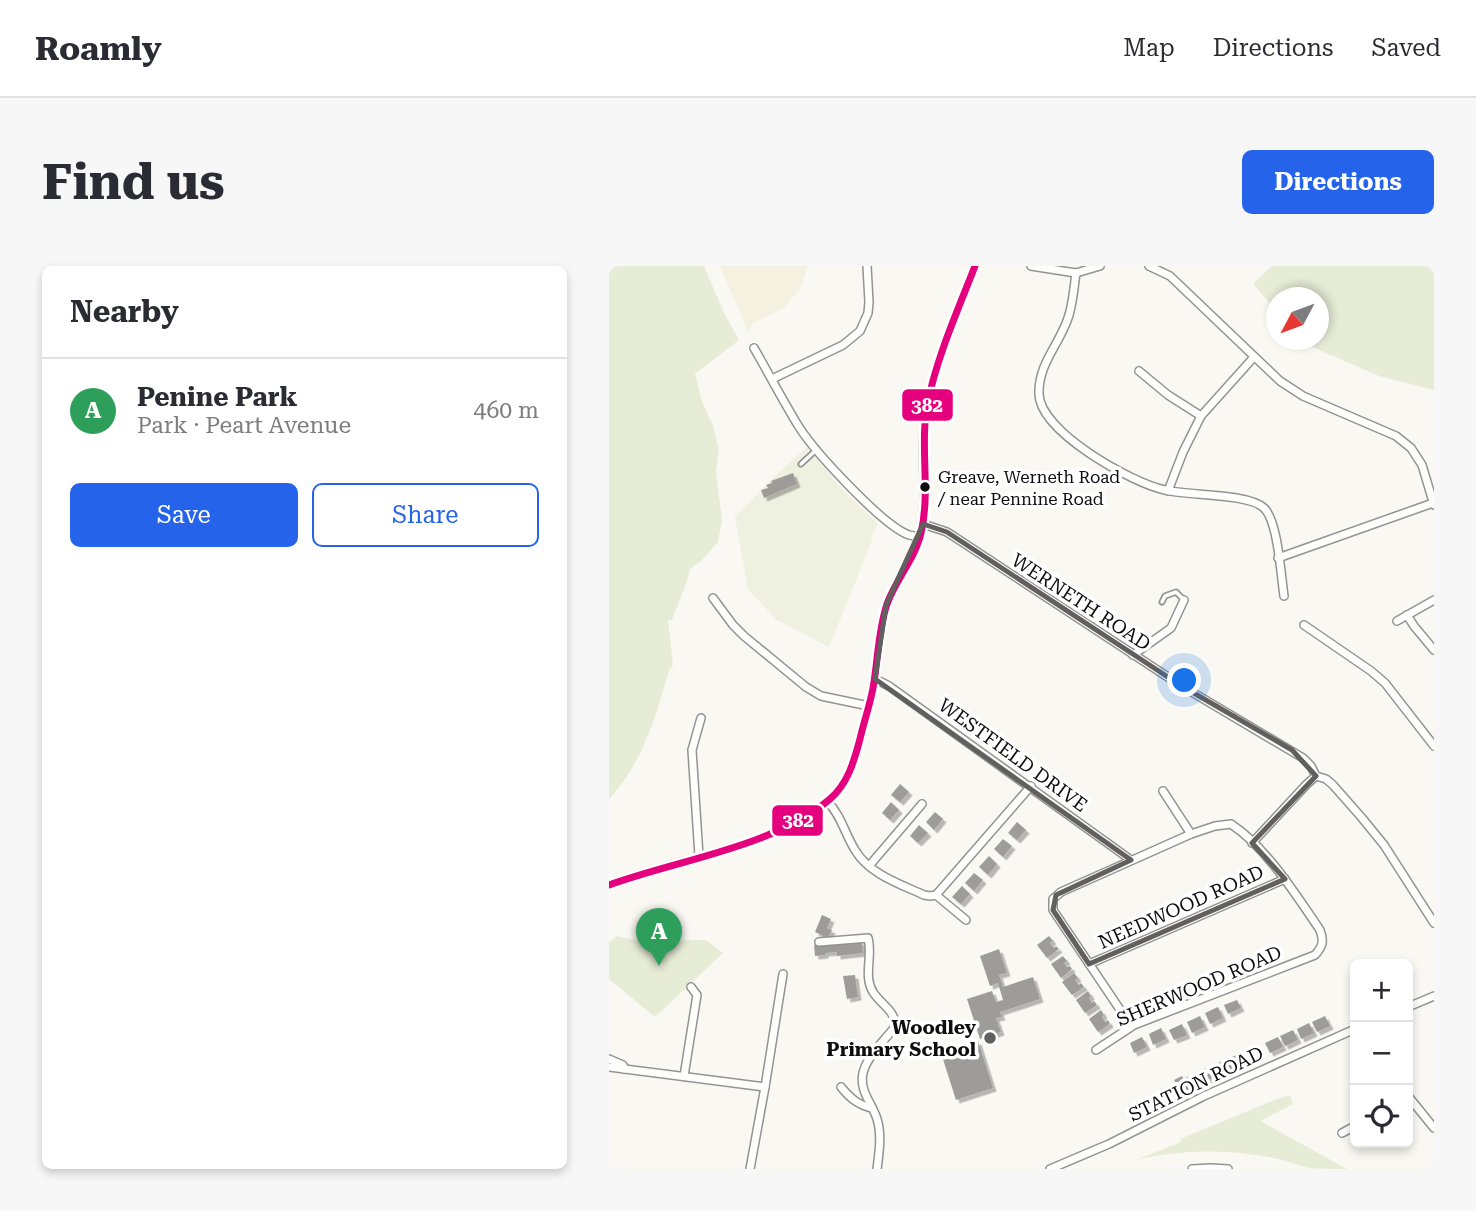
<!DOCTYPE html>
<html lang="en">
<head>
<meta charset="utf-8">
<style>
  :root { --surface:#fff; --page:#f7f7f7; --text:#2b2b33; --muted:#7c7c81; --line:#e1e1e2; --accent:#2563eb }
  body { margin:0; font-family:"Roboto Serif",serif; background:var(--page); color:var(--text) }
  .controls { position:absolute; right:21px; bottom:21px; display:grid; overflow:hidden; border-radius:10px; box-shadow:0 4px 10px #0003 }
  .controls button { width:63px; height:63px; display:grid; place-items:center; padding:0; border:0; border-bottom:2px solid var(--line); background:var(--surface); color:var(--text); font:35px sans-serif }
  .compass { position:absolute; left:657px; top:21px; width:63px; height:63px; border-radius:50%; background:var(--surface); box-shadow:0 4px 10px #0003; rotate:229deg }
  .you { position:absolute; left:576px; top:415px; width:24px; height:24px; margin:-18px; border:5px solid #fff; border-radius:50%; background:#1a73e8; box-shadow:0 0 0 10px #1a73e833 }
  .badge { display:grid; place-items:center; width:46px; height:46px; border-radius:50%; background:var(--accent); color:#fff; font-size:23px; font-weight:700 }
  .pin { position:absolute; translate:-50% -58px; filter:drop-shadow(0 2px 4px #0008) }
  .pin::after { content:''; position:absolute; top:37px; width:24px; height:21px; background:inherit; clip-path:polygon(0 0,100% 0,50% 100%) }
  .list { margin:0; padding:0; list-style:none }
  h2 { display:flex; justify-content:space-between; align-items:center; height:91px; margin:0; padding:0 28px; font-size:30px }
  h2 small { font-size:23px; font-weight:400; color:var(--muted) }
  .list li { display:grid; grid-template-columns:46px 1fr auto; gap:21px; align-items:center; box-sizing:border-box; height:105px; padding:0 28px; border-top:2px solid var(--line) }
  .list b { display:block; font-size:26px; white-space:nowrap }
  .list p { margin:0; font-size:23px; white-space:nowrap; color:var(--muted) }
  .list em { font-size:23px; font-style:normal; color:var(--muted) }
  .actions { display:flex; gap:14px; padding:21px 28px }
  .actions a { flex:1; padding:16px 0; border:2px solid var(--accent); border-radius:10px; text-align:center; font-size:24px; color:var(--accent) }
  .actions .main { background:var(--accent); color:#fff }
  .icon { flex:none; width:38px; height:38px; fill:none; stroke:currentColor; stroke-width:2; stroke-linecap:round; stroke-linejoin:round }
  .map { position:relative; flex:none; width:825px; height:903px; overflow:hidden; border-radius:10px }
  header { display:flex; align-items:center; gap:42px; box-sizing:border-box; height:98px; padding:0 35px; background:var(--surface); border-bottom:2px solid var(--line) }
  header strong { font-size:33px }
  nav { display:flex; gap:38px; margin-inline-start:auto; font-size:24px }
  .intro { display:flex; align-items:center; justify-content:space-between; box-sizing:border-box; height:168px; padding:0 42px }
  h1 { margin:0; font-size:49px }
  .button { padding:18px 32px; border-radius:10px; background:var(--accent); color:#fff; font-size:24px; font-weight:700 }
  main { display:flex; gap:42px; padding:0 42px }
  aside { flex:1; background:var(--surface); border-radius:10px; box-shadow:0 4px 10px #0003 }
  .map>svg:first-child { display:block }
  .farmland { fill:#f4f1e1 }
  .green { fill:#e6ecd6 }
  .pitch { fill:#eef1df }
  .building { fill:#9e9c99; filter:url(#shadow) }
  .lines { fill:none; stroke-linecap:round; stroke-linejoin:round }
  .lane-casing { stroke:#949391; stroke-width:7 }
  .street-casing { stroke:#949391; stroke-width:10 }
  .lane { stroke:#fefefd; stroke-width:3.5 }
  .street { stroke:#fefefd; stroke-width:7 }
  .bus-1-casing { stroke:#fff; stroke-width:12 }
  .bus-1 { stroke:#e5007d; stroke-width:7 }
  .marked { fill:none; stroke:#61605e; stroke-width:5; stroke-linejoin:round }
  .bus-dot { fill:#0e0e0e; stroke:#fff; stroke-width:2.5 }
  .poi-dot { fill:#61605e; stroke:#fff; stroke-width:2.5 }
  .labels { text-anchor:middle; dominant-baseline:central; stroke-width:7; stroke-linejoin:round; paint-order:stroke }
  .bus-label { font-size:17px; fill:#0e0e0e; stroke:#fff; text-anchor:start }
  .street-label { font-size:19px; fill:#0e0e0e; stroke:#fff }
  .poi-label { font-size:19px; font-weight:bold; fill:#0e0e0e; stroke:#fff; text-anchor:end }
  .line-badge { stroke:#fff; stroke-width:2.5 }
  .badge-label { font-size:19px; text-anchor:middle; font-weight:bold; fill:#fff }
</style>
</head>
<body>
<header>
<strong>Roamly</strong>
<nav><a>Map</a><a>Directions</a><a>Saved</a></nav>
</header>
<div class="intro"><h1>Find us</h1><a class="button">Directions</a></div>
<main>
<aside>
<h2>Nearby<small></small></h2>
<ul class="list">
<li><span class="badge" style="background:#2e9e5b">A</span><div><b>Penine Park</b><p>Park · Peart Avenue</p></div><em>460 m</em></li>
</ul>
<div class="actions"><a class="main">Save</a><a>Share</a></div>
</aside>
<div class="map">
<svg width="825" height="903" viewBox="0 0 825 903">
  <defs>
    <filter id="shadow"><feDropShadow dx="3.5" dy="3.5" stdDeviation="0" flood-color="#0004"/></filter>
  </defs>
  <rect width="100%" height="100%" fill="#faf8f3"/>
  <polygon class="farmland" points="111,0 199,0 191,23 175,42 145,57 139,66"/>
  <g class="green">
    <path d="M0,0H95L115,47L130,74L86,108L93,135L104,160L110,185L107,205L113,254L109,276L93,294L81,303L78,315L63,354H59L64,399L60,404C46,453 35,494 0,533Z"/>
    <polygon points="663,0 825,0 825,124 770,110 701,80 695,74 710,74 710,32 668,32 667,44 644,18"/>
    <polygon points="8,670 30,675 97,674 114,687 46,751 0,713 0,676"/>
    <path d="M681,829L684,838L651,855L738,903C726,903 711,903 700,902C682,897 665,891 647,889C608,883 565,885 527,894L572,876L571,873L668,833Z"/>
  </g>
  <polygon class="pitch" points="198,181 231,221 269,258 262,272 263,275 220,381 168,354 139,324 126,251 166,210"/>
  <g class="building">
    <polygon points="184,207 188,218 155,232 152,224 159,222 157,219 163,217 162,215"/>
    <polygon points="291,518 300,526 291,536 282,529"/>
    <polygon points="282,536 290,544 281,554 273,547"/>
    <polygon points="326,546 334,553 325,564 317,556"/>
    <polygon points="408,556 417,564 408,574 399,567"/>
    <polygon points="310,559 319,567 309,577 301,570"/>
    <polygon points="394,573 403,580 394,591 385,583"/>
    <polygon points="380,590 388,598 379,609 370,601"/>
    <polygon points="365,607 374,614 365,625 356,617"/>
    <polygon points="353,620 361,628 352,638 343,631"/>
    <polygon points="213,649 222,653 218,662 223,664 219,672 206,666"/>
    <polygon points="440,670 444,675 441,677 445,682 447,680 450,683 438,692 428,679"/>
    <polygon points="253,675 254,687 228,690 228,686 216,687 216,689 206,690 205,679"/>
    <polygon points="390,683 398,707 390,709 394,721 424,711 431,733 391,746 393,751 387,752 392,766 371,773 358,733 383,725 387,736 394,734 389,717 381,720 371,690"/>
    <polygon points="454,690 458,695 455,697 458,701 461,700 463,703 452,712 442,698"/>
    <polygon points="465,707 469,712 466,714 470,719 472,717 475,721 463,729 453,716"/>
    <polygon points="246,709 249,731 238,733 234,710"/>
    <polygon points="479,725 482,730 480,732 483,737 485,735 488,739 476,747 467,734"/>
    <polygon points="628,734 632,742 619,748 615,739"/>
    <polygon points="609,741 614,752 601,758 596,747"/>
    <polygon points="492,744 495,749 493,751 496,756 499,754 501,758 489,766 480,753"/>
    <polygon points="591,750 596,761 583,767 578,756"/>
    <polygon points="716,750 721,760 708,766 703,756"/>
    <polygon points="700,757 705,767 692,773 688,763"/>
    <polygon points="573,758 578,769 565,774 560,764"/>
    <polygon points="552,762 557,773 544,779 540,768"/>
    <polygon points="684,764 689,774 676,780 671,770"/>
    <polygon points="533,771 538,781 525,787 521,777"/>
    <polygon points="669,771 674,781 661,787 656,777"/>
    <polygon points="369,775 384,822 347,834 332,787"/>
    <polygon points="636,785 640,795 628,801 623,791"/>
    <polygon points="620,792 625,802 612,808 607,798"/>
    <polygon points="604,799 609,810 596,815 591,805"/>
    <polygon points="589,806 594,817 581,822 576,812"/>
    <polygon points="573,810 580,824 572,827 565,814"/>
  </g>
  <g class="lines">
    <g class="lane-casing">
      <g id="lane">
        <polyline points="192,198 206,185"/>
        <polyline points="553,336 556,330 567,326 575,334"/>
      </g>
    </g>
    <g class="street-casing">
      <g id="street">
        <polyline points="422,0 467,7 491,0"/>
        <polyline points="540,0 561,10 671,115 694,130 787,170 802,182 813,199 825,239"/>
        <path d="M467,7C465,21 464,36 460,49C452,77 429,97 430,128C431,166 523,217 556,224C580,230 639,227 655,242C669,255 672,310 675,330"/>
        <path d="M145,82C160,108 174,135 190,161C206,186 274,260 300,269C304,270 307,270 311,271"/>
        <polyline points="530,105 559,129 592,150"/>
        <polyline points="163,113 234,79 251,65 259,47 260,36 258,0"/>
        <polyline points="559,225 574,186 592,150 645,91"/>
        <polyline points="314,258 338,266 571,419 694,492 702,500 707,510 717,513 724,519 753,552 775,579 825,657"/>
        <polyline points="669,292 824,237"/>
        <polyline points="104,332 124,359 135,370 197,421 212,430 260,440"/>
        <polyline points="798,349 805,360 825,384"/>
        <polyline points="788,355 825,334"/>
        <polyline points="695,359 762,405 776,417 825,480"/>
        <polyline points="524,389 562,362 575,334"/>
        <polyline points="266,413 280,420 522,594"/>
        <polyline points="554,525 582,568"/>
        <path d="M218,535C232,549 236,568 246,584C260,608 291,618 315,629L321,630L327,629L357,654"/>
        <polyline points="643,577 698,518 707,510"/>
        <polyline points="90,590 83,484 92,452"/>
        <polyline points="260,600 313,538"/>
        <path d="M0,619C66,592 161,582 217,536C225,530 232,522 237,512C245,499 248,482 252,467C258,449 264,430 266,411C270,386 270,362 278,338C287,310 312,287 314,256C318,216 310,175 319,135C329,89 349,44 366,0"/>
        <polyline points="327,629 422,520"/>
        <path d="M210,676L259,672C264,690 254,710 264,726C271,738 290,747 285,762C275,775 258,790 254,807C250,825 263,837 268,853C273,869 270,887 268,903"/>
        <polyline points="480,698 676,613"/>
        <polyline points="799,741 825,730"/>
        <path d="M487,784L525,759L706,689C714,680 715,675 711,664C687,629 658,582 622,558L606,560L582,568L452,626L444,633V644L518,754L525,759"/>
        <polyline points="0,793 14,799 15,803"/>
        <polyline points="0,801 156,821"/>
        <polyline points="75,810 88,729 82,721"/>
        <path d="M232,821C241,832 249,839 263,842"/>
        <polyline points="799,830 825,862"/>
        <polyline points="733,867 746,860"/>
        <polyline points="141,903 156,821 174,708"/>
        <polyline points="441,903 500,878 595,830 746,763"/>
        <polyline points="583,903 602,902 619,903"/>
      </g>
    </g>
    <use href="#lane" class="lane"/>
    <use href="#street" class="street"/>
    <g class="bus-1-casing">
      <path id="bus-1" d="M0,619C68,594 165,581 221,533C239,518 245,495 251,473C255,455 261,439 264,422C269,394 269,365 278,338C287,313 306,293 312,267C322,225 310,178 319,135C329,88 349,44 366,0"/>
    </g>
    <use href="#bus-1" class="bus-1"/>
  </g>
  <path class="marked" d="M314,258L338,266L571,419L683,484L707,510L643,577L676,613L480,698L444,644L447,629L522,594L266,413L277,339Z"/>
  <circle class="bus-dot" cx="316" cy="221" r="6"/>
  <circle class="poi-dot" cx="381" cy="772" r="7"/>
  <g class="labels">
    <g class="bus-label">
      <text x="329" y="211">Greave, Werneth Road<tspan x="329" dy="22">/ near Pennine Road</tspan></text>
    </g>
    <g class="street-label">
      <text transform="translate(472 336) rotate(33)">WERNETH ROAD</text>
      <text transform="translate(404 489) rotate(36)">WESTFIELD DRIVE</text>
      <text transform="translate(572 641) rotate(-24)">NEEDWOOD ROAD</text>
      <text transform="translate(590 720) rotate(-23)">SHERWOOD ROAD</text>
      <text transform="translate(587 818) rotate(-26)">STATION ROAD</text>
    </g>
    <g class="poi-label">
      <text x="367" y="761">Woodley<tspan x="367" dy="22">Primary School</tspan></text>
    </g>
  </g>
  <g class="line-badge">
    <rect x="292" y="122" width="53" height="34" rx="7" fill="#e5007d"/>
    <rect x="162" y="538" width="53" height="33" rx="7" fill="#e5007d"/>
  </g>
  <g class="badge-label">
    <text x="318" y="146">382</text>
    <text x="189" y="561">382</text>
  </g>
</svg>
<div class="controls">
<button>+</button>
<button>−</button>
<button><svg class="icon" aria-label="locate" viewBox="0 0 24 24"><circle cx="12" cy="12" r="6"/><path d="M12 2v4M12 18v4M2 12h4M18 12h4"/></svg></button>
</div>
<svg class="compass" viewBox="-18 -18 36 36"><path d="M0-13l5 13h-10z" fill="#e53935"/><path d="M0 13l5-13h-10z" fill="#7c7c81"/></svg>
<div class="you"></div>
<div class="pin badge" style="left:50px;top:700px;background:#2e9e5b">A</div>
</div>
</main>
</body>
</html>
